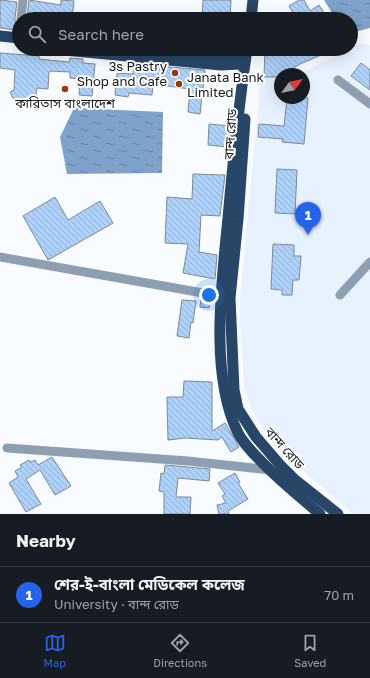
<!DOCTYPE html>
<html lang="en">
<head>
<meta charset="utf-8">
<style>
  :root { --surface:#171b24; --page:#242831; --text:#f1f3f6; --muted:#9ea1a6; --line:#363941; --accent:#2563eb }
  body { margin:0; font-family:"Golos Text","Noto Sans Bengali",sans-serif; background:var(--page); color:var(--text) }
  .compass { position:absolute; left:274px; top:68px; width:36px; height:36px; border-radius:50%; background:var(--surface); box-shadow:0 4px 16px #0002; rotate:58deg }
  .you { position:absolute; left:209px; top:295px; width:14px; height:14px; margin:-10px; border:3px solid #fff; border-radius:50%; background:#1a73e8; box-shadow:0 0 0 6px #1a73e833 }
  .badge { display:grid; place-items:center; width:26px; height:26px; border-radius:50%; background:var(--accent); color:#fff; font-size:13px; font-weight:700 }
  .pin { position:absolute; translate:-50% -33px; filter:drop-shadow(0 1px 2px #0008) }
  .pin::after { content:''; position:absolute; top:21px; width:14px; height:12px; background:inherit; clip-path:polygon(0 0,100% 0,50% 100%) }
  .list { margin:0; padding:0; list-style:none }
  h2 { display:flex; justify-content:space-between; align-items:center; height:52px; margin:0; padding:0 16px; font-size:17px }
  h2 small { font-size:13px; font-weight:400; color:var(--muted) }
  .list li { display:grid; grid-template-columns:26px 1fr auto; gap:12px; align-items:center; box-sizing:border-box; height:56px; padding:0 16px; border-top:1px solid var(--line) }
  .list b { display:block; font-size:15px; white-space:nowrap }
  .list p { margin:0; font-size:13px; white-space:nowrap; color:var(--muted) }
  .list em { font-size:13px; font-style:normal; color:var(--muted) }
  .icon { flex:none; width:22px; height:22px; fill:none; stroke:currentColor; stroke-width:2; stroke-linecap:round; stroke-linejoin:round }
  .map { position:relative; flex:none; width:370px; height:514px; overflow:hidden }
  .search { position:absolute; background:var(--surface); box-shadow:0 4px 16px #0002; left:12px; right:12px; top:12px; height:44px; display:flex; align-items:center; gap:10px; box-sizing:border-box; padding:0 14px; border-radius:22px; color:var(--muted); font-size:15px }
  .sheet { height:108px; background:var(--surface) }
  nav { display:flex; justify-content:space-around; align-items:center; box-sizing:border-box; height:56px; border-top:1px solid var(--line); background:var(--surface); font-size:11px; color:var(--muted) }
  nav a { display:grid; justify-items:center; gap:2px }
  nav .on { color:var(--accent) }
  .map>svg:first-child { display:block }
  .built { fill:#e7f2fe }
  .water { fill:url(#water-ripples) }
  .building { fill:url(#building-back-hatch); stroke:#808890 }
  .lines { fill:none; stroke-linecap:round; stroke-linejoin:round }
  .minor { stroke:#8f9fb1; stroke-width:9 }
  .trunk { stroke:#284667; stroke-width:11 }
  .poi-dot { fill:#9c3801; stroke:#fff; stroke-width:1.5 }
  .labels { text-anchor:middle; dominant-baseline:central; stroke-width:4; stroke-linejoin:round; paint-order:stroke }
  .poi-label { font-size:13px; fill:#16191c; stroke:#fff; text-anchor:end }
  .street-label { font-size:13px; fill:#16191c; stroke:#fff }
</style>
</head>
<body>
<div class="map">
<svg width="370" height="514" viewBox="0 0 370 514">
  <defs>
    <pattern id="water-ripples" width="26" height="14" patternUnits="userSpaceOnUse"><rect width="26" height="14" fill="#7ea2ca"/><path d="M2 4q2-2 4 0t4 0M15 11q2-2 4 0t4 0" fill="none" stroke="#6683a3"/></pattern>
    <pattern id="building-back-hatch" width="6" height="6" patternUnits="userSpaceOnUse"><rect width="6" height="6" fill="#acd2fc"/><path d="M-1 5l2 2M0 0l6 6M5-1l2 2" fill="none" stroke="#93b4d7"/></pattern>
  </defs>
  <rect width="100%" height="100%" fill="#f8fbff"/>
  <polygon class="built" points="359,43 370,45 370,514 353,514 276,447 262,427 250,406 244,385 240,324 240,298 261,76 280,76 280,98 304,98 304,74 300,74"/>
  <g class="water">
    <polygon points="324,0 370,0 370,28 351,33 351,19 336,19"/>
    <polygon points="74,108 163,112 162,173 67,174 60,137"/>
  </g>
  <g class="building">
    <polygon points="0,0 17,2 15,18 16,30 0,28"/>
    <polygon points="29,0 61,5 61,0 74,1 72,19 27,19"/>
    <polygon points="203,0 231,0 230,19 202,19"/>
    <polygon points="299,0 304,0 310,11 319,5 328,19 297,19 289,6"/>
    <polygon points="265,49 335,49 300,64 284,74 280,74 278,77 264,77"/>
    <polygon points="0,53 39,56 39,59 69,62 70,58 83,59 83,63 95,64 92,96 79,95 80,79 70,78 70,72 51,71 49,72 48,89 37,88 36,95 29,104 16,104 10,92 14,90 15,70 0,68"/>
    <polygon points="361,63 370,70 370,90 351,76"/>
    <polygon points="134,64 205,70 200,114 188,112 190,89 153,84 152,95 129,93 128,97 115,95 117,73 133,74"/>
    <polygon points="287,98 308,98 304,144 282,142 283,139 258,137 259,124 284,126"/>
    <polygon points="209,124 230,126 228,147 208,145"/>
    <polygon points="277,169 297,170 295,214 275,213"/>
    <polygon points="193,174 225,175 220,216 201,215 199,252 217,255 215,279 183,273 188,244 165,243 167,197 192,199"/>
    <polygon points="55,197 68,220 100,201 113,223 48,260 23,216"/>
    <polygon points="273,244 294,245 294,256 301,256 299,280 293,280 292,295 282,295 282,290 271,289"/>
    <polygon points="201,299 210,300 209,308 200,307"/>
    <polygon points="182,300 196,301 193,323 191,322 189,338 177,336"/>
    <polygon points="184,381 212,382 212,431 225,423 239,447 231,452 222,437 218,440 185,438 168,440 167,397 183,397"/>
    <polygon points="52,457 71,486 55,495 40,470 26,479 41,504 26,512 9,483 18,477 15,471 22,467 20,465 29,460 31,462 35,460 38,465"/>
    <polygon points="165,465 210,469 209,481 178,478 176,497 191,497 190,514 164,514 164,492 159,491 161,473 164,474"/>
    <polygon points="235,473 240,482 238,483 248,499 228,511 229,514 219,514 217,505 226,503 222,496 225,494 218,483"/>
  </g>
  <g class="lines">
    <g class="minor">
      <polyline points="21,19 23,0"/>
      <polyline points="338,80 370,104"/>
      <polyline points="0,257 220,296"/>
      <polyline points="340,295 370,262"/>
      <polyline points="7,448 188,461 271,470"/>
    </g>
    <g class="trunk">
      <polyline points="251,19 253,0"/>
      <polyline points="0,36 19,38"/>
      <polyline points="54,49 221,65 240,64 245,61"/>
      <polyline points="140,49 241,59"/>
      <path d="M247,49C239,105 233,161 228,218C222,281 209,374 238,433C249,455 300,497 320,514"/>
      <polyline points="245,119 238,219 230,298 234,390 238,409 256,437 281,466 294,479 338,514"/>
    </g>
  </g>
  <g class="poi-dot">
    <circle cx="175" cy="73" r="4"/>
    <circle cx="179" cy="84" r="4"/>
    <circle cx="65" cy="89" r="4"/>
  </g>
  <g class="labels">
    <g class="poi-label">
      <text x="167" y="66">3s Pastry<tspan x="167" dy="15">Shop and Cafe</tspan></text>
      <text x="187" y="77" text-anchor="start">Janata Bank<tspan x="187" dy="15">Limited</tspan></text>
      <text x="65" y="103" text-anchor="middle">কারিতাস বাংলাদেশ</text>
    </g>
    <g class="street-label">
      <text transform="translate(230 134) rotate(-86)">বান্দ রোড</text>
      <text transform="translate(285 448) rotate(48)">বান্দ রোড</text>
    </g>
  </g>
</svg>
<svg class="compass" viewBox="-18 -18 36 36"><path d="M0-13l5 13h-10z" fill="#e53935"/><path d="M0 13l5-13h-10z" fill="#9ea1a6"/></svg>
<div class="you"></div>
<div class="pin badge" style="left:308px;top:235px">1</div>
<div class="search"><svg class="icon" aria-label="search" viewBox="0 0 24 24"><circle cx="10" cy="10" r="6"/><path d="M15 15l6 6"/></svg>Search here</div>
</div>
<section class="sheet">
<h2>Nearby<small></small></h2>
<ul class="list">
<li><span class="badge">1</span><div><b>শের-ই-বাংলা মেডিকেল কলেজ</b><p>University · বান্দ রোড</p></div><em>70 m</em></li>
</ul>
</section>
<nav>
<a class="on"><svg class="icon" aria-label="map" viewBox="0 0 24 24"><path d="M3 6l6-2 6 2 6-2v14l-6 2-6-2-6 2zM9 4v14M15 6v14"/></svg>Map</a>
<a><svg class="icon" aria-label="directions" viewBox="0 0 24 24"><path d="M12 3l9 9-9 9-9-9zM9 14v-3h6M13 9l2 2-2 2"/></svg>Directions</a>
<a><svg class="icon" aria-label="saved" viewBox="0 0 24 24"><path d="M7 4h10v16l-5-4-5 4z"/></svg>Saved</a>
</nav>
</body>
</html>
